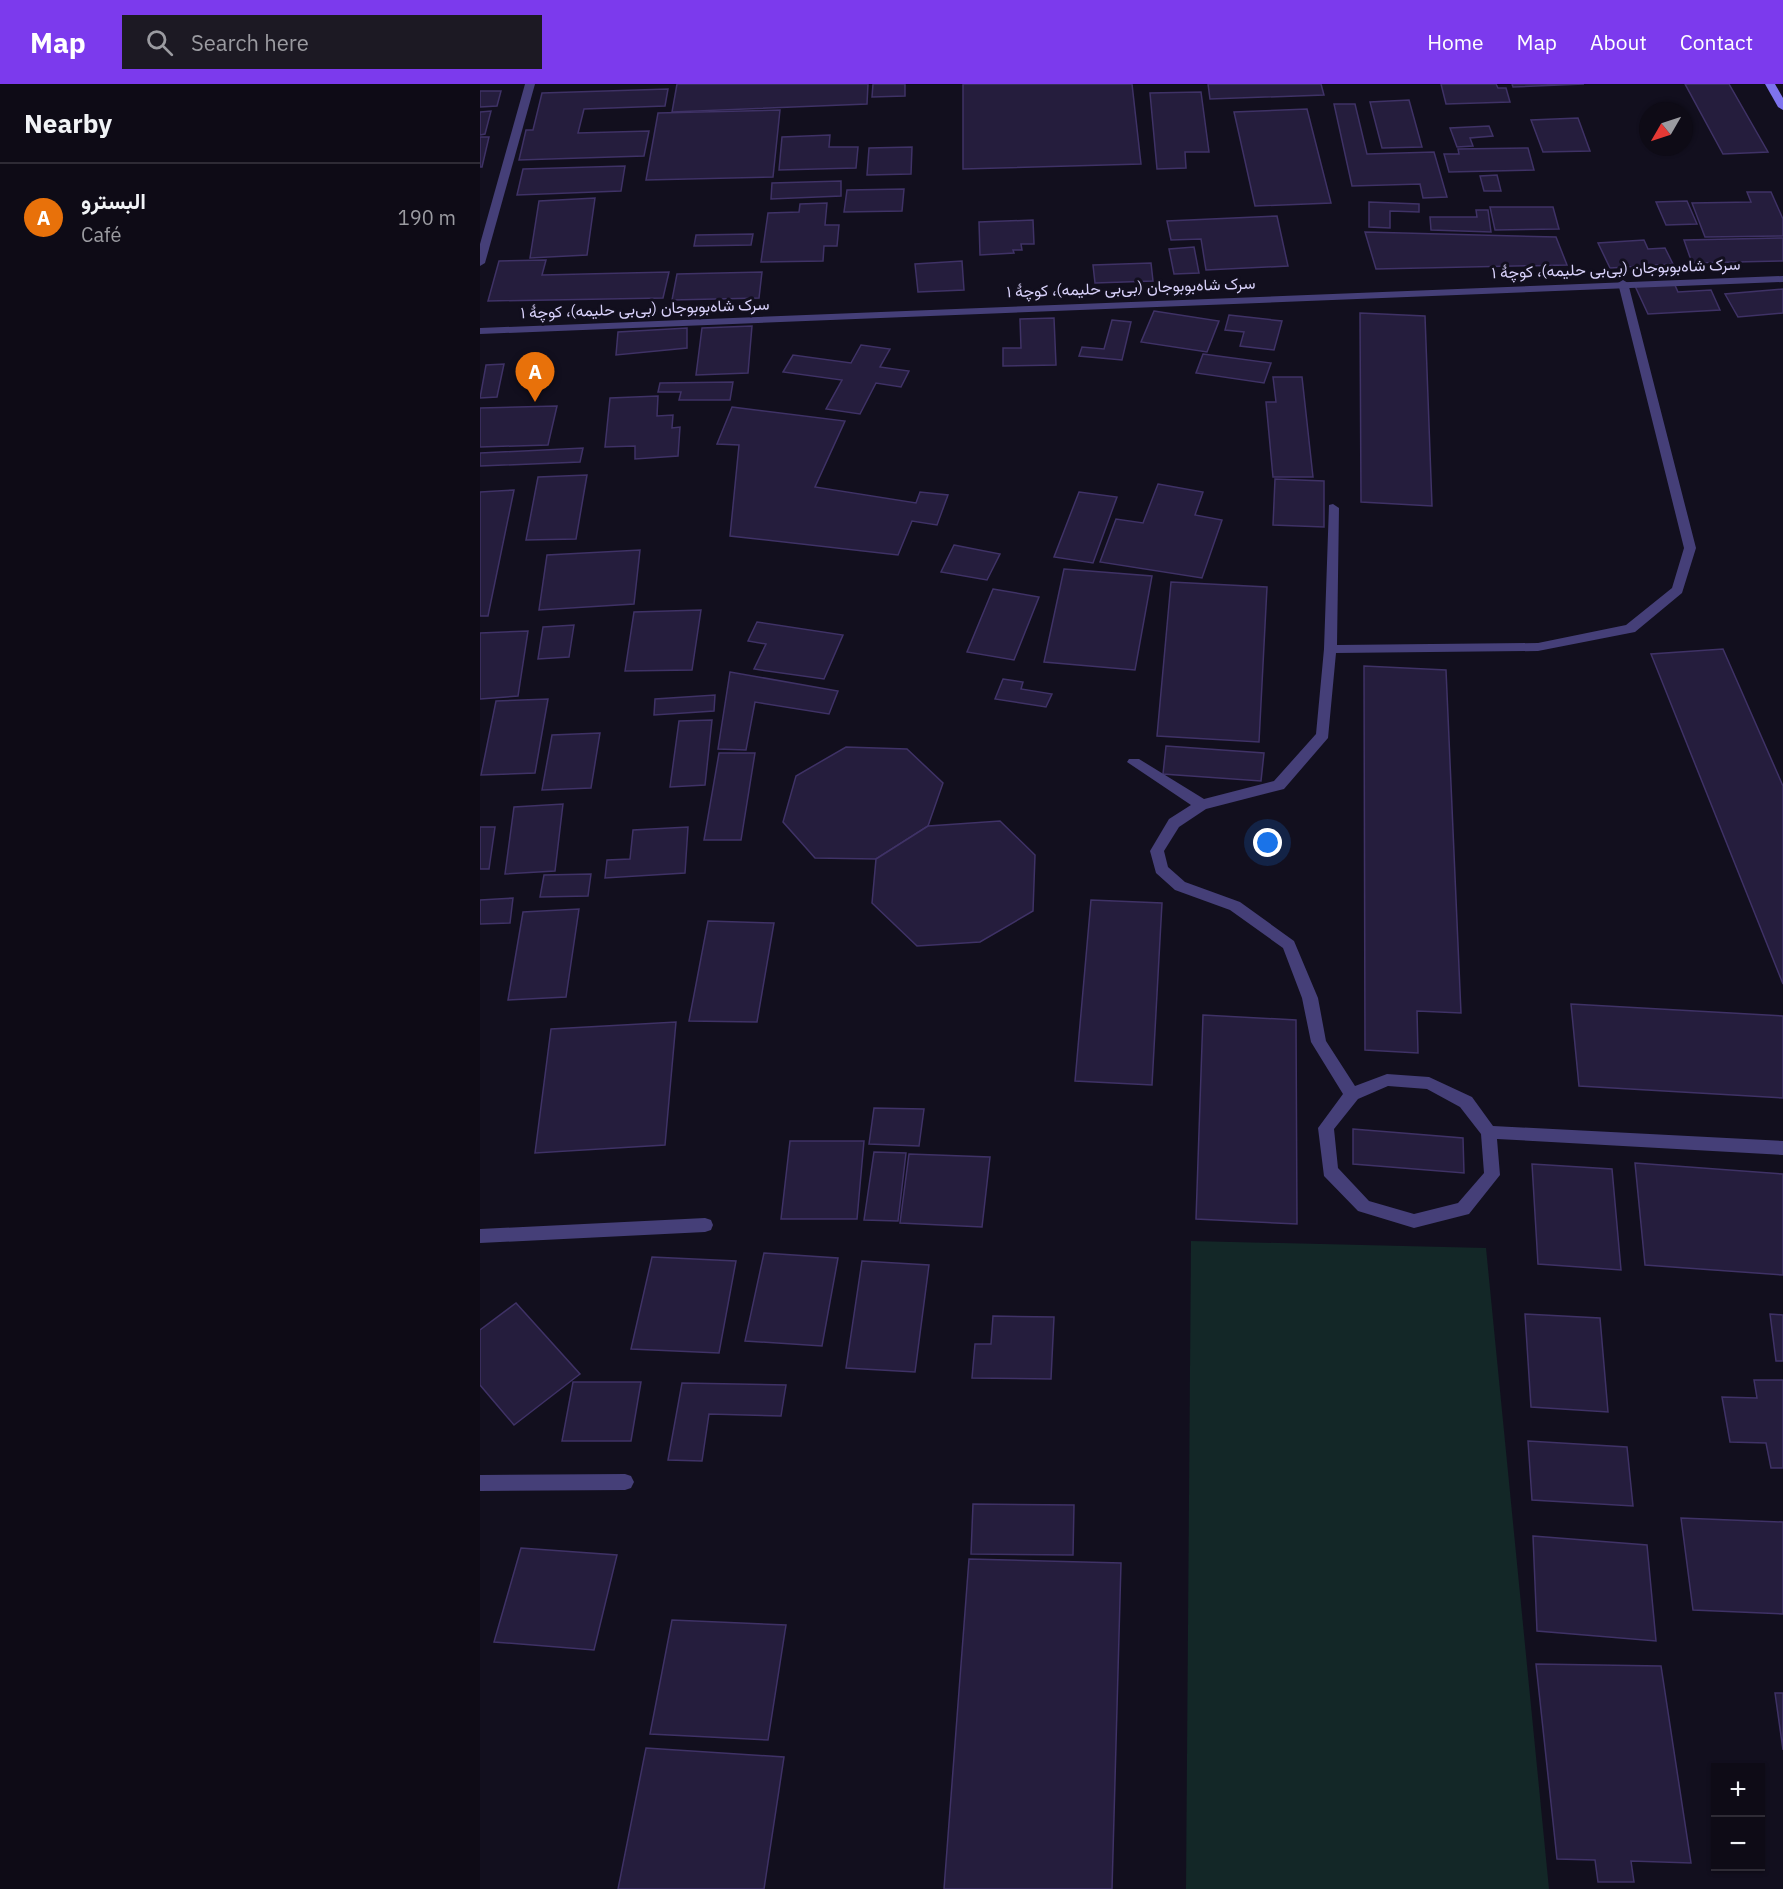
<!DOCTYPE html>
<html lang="en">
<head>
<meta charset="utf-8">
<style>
  :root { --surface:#0e0b16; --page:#1c1923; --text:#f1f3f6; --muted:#9b9ba1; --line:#2e2b35; --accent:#7c3aed }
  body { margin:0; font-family:"IBM Plex Sans",Vazirmatn,sans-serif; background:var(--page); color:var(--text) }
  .controls { position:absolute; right:18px; bottom:18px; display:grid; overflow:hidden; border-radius:0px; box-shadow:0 2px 4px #0004 }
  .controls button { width:54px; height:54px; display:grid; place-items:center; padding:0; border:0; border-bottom:2px solid var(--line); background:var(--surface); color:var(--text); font:30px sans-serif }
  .compass { position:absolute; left:1159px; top:18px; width:54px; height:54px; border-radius:50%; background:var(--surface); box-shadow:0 2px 4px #0004; rotate:231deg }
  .you { position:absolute; left:788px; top:759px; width:21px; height:21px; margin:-15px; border:4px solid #fff; border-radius:50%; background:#1a73e8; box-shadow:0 0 0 9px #1a73e833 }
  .badge { display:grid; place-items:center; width:39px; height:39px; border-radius:50%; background:var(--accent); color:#fff; font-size:20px; font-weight:700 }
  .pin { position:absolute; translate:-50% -50px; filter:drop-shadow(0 2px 3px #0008) }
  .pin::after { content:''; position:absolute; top:32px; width:21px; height:18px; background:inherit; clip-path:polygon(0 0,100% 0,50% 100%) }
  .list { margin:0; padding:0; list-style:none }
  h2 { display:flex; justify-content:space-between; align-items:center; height:78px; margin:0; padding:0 24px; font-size:26px }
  h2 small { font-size:20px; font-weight:400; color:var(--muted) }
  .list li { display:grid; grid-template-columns:39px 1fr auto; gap:18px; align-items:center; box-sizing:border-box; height:108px; padding:0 24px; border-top:2px solid var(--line) }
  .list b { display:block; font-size:22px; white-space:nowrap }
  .list p { margin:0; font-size:20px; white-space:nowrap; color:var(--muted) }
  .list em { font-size:20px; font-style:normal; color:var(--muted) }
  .icon { flex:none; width:33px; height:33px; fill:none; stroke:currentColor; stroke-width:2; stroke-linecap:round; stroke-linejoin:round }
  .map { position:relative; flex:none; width:1303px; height:1805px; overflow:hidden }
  header { display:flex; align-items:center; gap:36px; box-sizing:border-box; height:84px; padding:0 30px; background:var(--accent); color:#fff }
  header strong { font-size:28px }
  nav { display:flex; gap:33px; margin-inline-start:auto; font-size:21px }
  .search { width:420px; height:54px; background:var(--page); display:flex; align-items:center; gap:15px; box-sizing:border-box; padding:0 21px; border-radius:0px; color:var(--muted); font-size:22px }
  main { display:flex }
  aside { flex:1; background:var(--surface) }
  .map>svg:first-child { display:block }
  .green { fill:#132727 }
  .building { fill:#251d3d; stroke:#3f3266; stroke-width:1.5 }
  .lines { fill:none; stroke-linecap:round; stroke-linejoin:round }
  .lane { fill:#453f78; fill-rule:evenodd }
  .street { fill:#453f78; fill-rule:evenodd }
  .secondary { fill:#7e73ee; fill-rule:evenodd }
  .labels { text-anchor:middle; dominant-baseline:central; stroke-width:6; stroke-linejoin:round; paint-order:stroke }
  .far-street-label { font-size:16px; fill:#d8d1fa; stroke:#120f1e }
</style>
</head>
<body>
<header>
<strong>Map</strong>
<div class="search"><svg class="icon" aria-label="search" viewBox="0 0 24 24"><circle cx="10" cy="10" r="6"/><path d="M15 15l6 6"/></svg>Search here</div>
<nav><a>Home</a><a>Map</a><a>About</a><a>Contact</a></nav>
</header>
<main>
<aside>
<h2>Nearby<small></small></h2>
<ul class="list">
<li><span class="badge" style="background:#e8710a">A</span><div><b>البسترو</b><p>Café</p></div><em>190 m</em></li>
</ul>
</aside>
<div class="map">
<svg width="1303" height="1805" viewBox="0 0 1303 1805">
  <rect width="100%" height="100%" fill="#120f1e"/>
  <polygon class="green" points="711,1157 1006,1164 1069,1805 706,1805"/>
  <g class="building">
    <polygon points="197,0 388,0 387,20 192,28"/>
    <polygon points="393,0 425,0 425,12 392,13"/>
    <polygon points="483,0 652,0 661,80 483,85"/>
    <polygon points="728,0 841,0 844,11 730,15"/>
    <polygon points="961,0 1016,0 1018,4 1026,4 1030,18 966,20"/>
    <polygon points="1032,0 1104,0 1033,3"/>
    <polygon points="1205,0 1249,0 1288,68 1243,70"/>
    <polygon points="188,5 185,22 104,25 98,49 169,47 164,72 39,76 46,46 53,46 62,9"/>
    <polygon points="0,7 21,7 17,22 0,23"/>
    <polygon points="721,8 729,68 705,68 706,84 677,85 670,9"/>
    <polygon points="929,16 942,63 902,64 890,18"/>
    <polygon points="854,20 875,20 887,70 954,68 967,113 943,114 940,100 872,102"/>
    <polygon points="827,25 851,119 775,122 754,28"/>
    <polygon points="300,26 293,93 166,96 178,29"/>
    <polygon points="11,27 5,50 0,51 0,28"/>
    <polygon points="1098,34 1110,67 1063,68 1051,36"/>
    <polygon points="1009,42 1013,52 990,54 993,62 977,63 970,44"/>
    <polygon points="350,51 349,63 378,63 376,84 299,86 302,53"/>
    <polygon points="0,53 9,53 2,83 0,83"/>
    <polygon points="432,63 431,90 387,91 389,64"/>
    <polygon points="1048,64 1054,86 969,88 964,70 979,70 978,65"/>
    <polygon points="145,82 141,107 37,111 43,85"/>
    <polygon points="1017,91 1021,107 1004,107 1000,92"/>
    <polygon points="361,97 361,112 291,115 292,99"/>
    <polygon points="424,105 422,127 364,128 367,106"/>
    <polygon points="1267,108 1291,108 1303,135 1303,152 1225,153 1212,119 1271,118"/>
    <polygon points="115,114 107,171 50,174 59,117"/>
    <polygon points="1207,117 1217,140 1186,141 1176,118"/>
    <polygon points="889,118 939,120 939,128 910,127 910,144 889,143"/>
    <polygon points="347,119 345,141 359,141 357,162 344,162 343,177 281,178 288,129 319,128 320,120"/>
    <polygon points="1010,123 1073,123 1079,145 1015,146"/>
    <polygon points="996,126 1008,126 1011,148 951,146 950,133 997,133"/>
    <polygon points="797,132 808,182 726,186 721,155 691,156 687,137"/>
    <polygon points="553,136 554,160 541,160 542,166 533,166 534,169 500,171 499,138"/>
    <polygon points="885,148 1076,153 1087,181 896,185"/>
    <polygon points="273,150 271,161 214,162 216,151"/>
    <polygon points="1303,154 1303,177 1212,179 1204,156"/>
    <polygon points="1164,156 1168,165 1185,164 1193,180 1130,184 1118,159"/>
    <polygon points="714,163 719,189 694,190 689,165"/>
    <polygon points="66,176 62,191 189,188 183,214 8,217 19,177"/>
    <polygon points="482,177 484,206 438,208 435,180"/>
    <polygon points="671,179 673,197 615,199 613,181"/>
    <polygon points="282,188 279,214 192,216 197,190"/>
    <polygon points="1194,199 1198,208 1231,206 1240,226 1168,230 1155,202"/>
    <polygon points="1303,205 1303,229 1258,233 1245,210"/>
    <polygon points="674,227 739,237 727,268 661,258"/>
    <polygon points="880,229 945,232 952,422 881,418"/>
    <polygon points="749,231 802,237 794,266 760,262 764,248 745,246"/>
    <polygon points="574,234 576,281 523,282 523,264 541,264 540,235"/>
    <polygon points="632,236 651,238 642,276 599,272 602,263 624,265"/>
    <polygon points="272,242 268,289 216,291 222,244"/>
    <polygon points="207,244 207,264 136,271 138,248"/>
    <polygon points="381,261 410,265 400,283 429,287 421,303 396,299 380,330 346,325 362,296 303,288 313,271 371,279"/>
    <polygon points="723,270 791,279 784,299 716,289"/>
    <polygon points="24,280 17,313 0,314 6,281"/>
    <polygon points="793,293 822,293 833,393 793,393 786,318 796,318"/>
    <polygon points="253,298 250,316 199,316 201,308 178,308 180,299"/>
    <polygon points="178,312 177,332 193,331 192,344 200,343 198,372 155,375 155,362 125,363 130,314"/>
    <polygon points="77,322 68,361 0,363 0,324"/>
    <polygon points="252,323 365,337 335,403 436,419 440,408 468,411 457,441 432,437 418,471 250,452 259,361 237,360"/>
    <polygon points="103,364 100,378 0,382 0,369"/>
    <polygon points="107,391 96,455 46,456 58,393"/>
    <polygon points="795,395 844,397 844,443 793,441"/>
    <polygon points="678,400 723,408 715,431 742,436 722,494 620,478 636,435 663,439"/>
    <polygon points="34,406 8,532 0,532 0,408"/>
    <polygon points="599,408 637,413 613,479 574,473"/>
    <polygon points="474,461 520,470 507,496 461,488"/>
    <polygon points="160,466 154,520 59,526 67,471"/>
    <polygon points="584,485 672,492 655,586 564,578"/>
    <polygon points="691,498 787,503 779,658 677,652"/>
    <polygon points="513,505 559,513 534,576 487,568"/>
    <polygon points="221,526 212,586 145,587 154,528"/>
    <polygon points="277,538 363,551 344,595 274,585 286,560 268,557"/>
    <polygon points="94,541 89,573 58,575 63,543"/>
    <polygon points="48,547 38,612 0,615 0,549"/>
    <polygon points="1243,565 1303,702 1303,900 1171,570"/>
    <polygon points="884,582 966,586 981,929 937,927 938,969 885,966"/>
    <polygon points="250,588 358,607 349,630 275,618 266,666 238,665"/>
    <polygon points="523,595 543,598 541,605 572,610 566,623 515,615"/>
    <polygon points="235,611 234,627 174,631 175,615"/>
    <polygon points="68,615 55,689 1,691 16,617"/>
    <polygon points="232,636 225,701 190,703 199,637"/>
    <polygon points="120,649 111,704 62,706 72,651"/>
    <polygon points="686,662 784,669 781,697 683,690"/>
    <polygon points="366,663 427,665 463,699 448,742 396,775 335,774 303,738 316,692"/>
    <polygon points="239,669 275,669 261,756 224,756"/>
    <polygon points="83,720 75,787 25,790 34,723"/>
    <polygon points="520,737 555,771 553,827 500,858 437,862 392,819 396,775 448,742"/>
    <polygon points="0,743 15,743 9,785 0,785"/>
    <polygon points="208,743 205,789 125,794 127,776 150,775 153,746"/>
    <polygon points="111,790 108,812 60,813 64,791"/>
    <polygon points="33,814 30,839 0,840 0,816"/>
    <polygon points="611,816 682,819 672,1001 595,997"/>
    <polygon points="99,825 86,913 28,916 43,828"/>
    <polygon points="228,837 294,839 277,938 209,937"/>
    <polygon points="1091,920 1303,932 1303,1014 1099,1002"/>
    <polygon points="723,931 816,936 817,1140 716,1135"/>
    <polygon points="196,938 185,1061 55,1069 71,945"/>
    <polygon points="394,1024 444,1025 439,1062 389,1060"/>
    <polygon points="873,1045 983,1054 984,1089 873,1080"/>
    <polygon points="310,1057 384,1057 377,1135 301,1135"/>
    <polygon points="394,1068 426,1069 418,1137 384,1136"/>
    <polygon points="429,1070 510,1073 502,1143 420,1139"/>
    <polygon points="1155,1079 1303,1090 1303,1191 1165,1181"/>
    <polygon points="1052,1080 1132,1085 1141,1186 1058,1180"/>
    <polygon points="284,1169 358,1174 342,1262 265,1257"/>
    <polygon points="172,1173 256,1177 239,1269 151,1265"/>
    <polygon points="382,1177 449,1181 435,1288 366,1284"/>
    <polygon points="36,1219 100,1290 34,1341 0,1301 0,1246"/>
    <polygon points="1045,1230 1120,1234 1128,1328 1051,1323"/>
    <polygon points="1290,1230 1303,1231 1303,1277 1296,1277"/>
    <polygon points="513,1232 574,1233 571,1295 492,1294 495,1260 511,1260"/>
    <polygon points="1274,1296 1303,1296 1303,1384 1291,1384 1286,1359 1250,1358 1242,1313 1277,1314"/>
    <polygon points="93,1298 161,1298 151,1357 82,1357"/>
    <polygon points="202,1299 306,1301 301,1332 229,1330 222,1377 188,1376"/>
    <polygon points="1048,1357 1147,1363 1153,1422 1052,1416"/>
    <polygon points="493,1420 594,1421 593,1471 491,1470"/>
    <polygon points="1201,1434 1303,1438 1303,1530 1213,1526"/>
    <polygon points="1053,1452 1167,1461 1176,1557 1057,1547"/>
    <polygon points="41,1464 137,1471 114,1566 14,1558"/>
    <polygon points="489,1475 641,1479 632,1805 464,1805"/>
    <polygon points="192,1536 306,1541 288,1656 170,1650"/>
    <polygon points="1056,1580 1181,1582 1211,1779 1151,1777 1154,1798 1118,1798 1115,1776 1077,1775"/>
    <polygon points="1295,1609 1303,1609 1303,1666"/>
    <polygon points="166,1664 304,1673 284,1805 138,1805"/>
  </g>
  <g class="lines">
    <path class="lane" d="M1143,196L1148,199L1216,464L1202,509L1155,548L1058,567L856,569L848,654L804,705L726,725L699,743L684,767L688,783L705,798L760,818L814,857L838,914L846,957L875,1002L907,990L949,993L992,1013L1013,1042L1303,1057V1071L1017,1055L1020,1091L989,1130L934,1144L878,1127L844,1092L838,1044L863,1010L831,958L822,914L803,864L750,826L695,806L676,789L670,767L689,735L711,721L647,678L649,675H659L724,715L794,697L836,650L844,565L849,421L853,420L859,424L857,561L1058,559L1146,541L1192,504L1204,464L1138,199ZM908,1002L947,1005L980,1023L1001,1050L1004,1089L978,1119L934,1130L889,1117L858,1084L854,1045L878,1015Z"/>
    <g class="street">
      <polygon points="45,0 55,0 5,179 0,182 0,160"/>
      <polygon points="1303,192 1303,198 0,250 0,244"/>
      <polygon points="225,1134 231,1136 233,1141 231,1146 225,1148 0,1159 0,1145"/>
      <polygon points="145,1390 151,1392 154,1398 151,1404 145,1406 0,1407 0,1391"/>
    </g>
    <polygon class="secondary" points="1285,0 1295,0 1303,14 1303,26 1298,23"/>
  </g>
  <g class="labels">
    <g class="far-street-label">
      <text transform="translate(1136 184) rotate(-2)">سرک شاه‌بوبوجان (بی‌بی حلیمه)، کوچۀ ۱</text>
      <text transform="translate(651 203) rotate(-2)">سرک شاه‌بوبوجان (بی‌بی حلیمه)، کوچۀ ۱</text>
      <text transform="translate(165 224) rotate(-2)">سرک شاه‌بوبوجان (بی‌بی حلیمه)، کوچۀ ۱</text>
    </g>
  </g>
</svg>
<div class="controls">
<button>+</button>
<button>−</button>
</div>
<svg class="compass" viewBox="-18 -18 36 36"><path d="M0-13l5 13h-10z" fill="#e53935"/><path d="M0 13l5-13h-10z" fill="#9b9ba1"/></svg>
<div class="you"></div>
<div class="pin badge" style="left:55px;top:318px;background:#e8710a">A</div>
</div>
</main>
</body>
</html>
